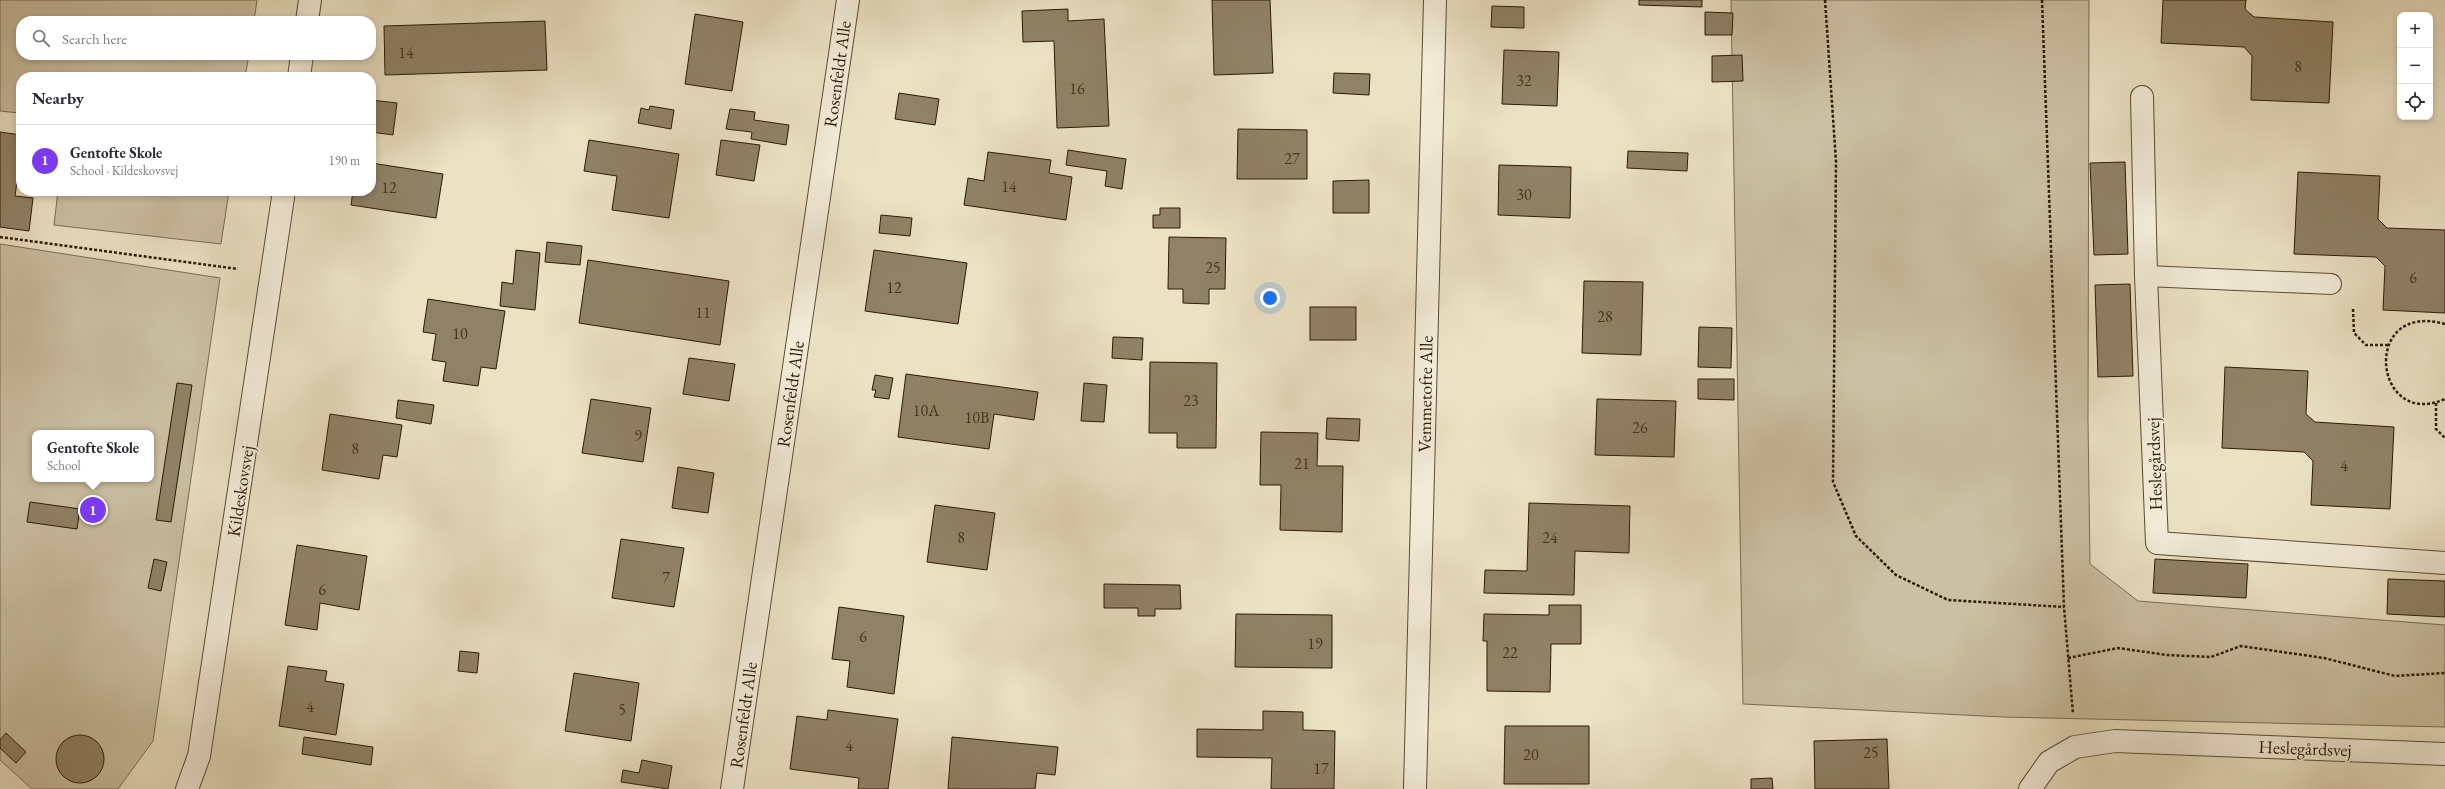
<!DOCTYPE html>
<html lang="en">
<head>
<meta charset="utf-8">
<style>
  :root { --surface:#fff; --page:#f7f7f7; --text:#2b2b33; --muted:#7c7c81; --line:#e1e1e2; --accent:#7c3aed }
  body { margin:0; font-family:"EB Garamond",serif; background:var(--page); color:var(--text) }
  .controls { position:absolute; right:12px; top:12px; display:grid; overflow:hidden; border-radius:8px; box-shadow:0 2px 6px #0003 }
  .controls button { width:36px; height:36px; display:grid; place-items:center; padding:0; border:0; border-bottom:1px solid var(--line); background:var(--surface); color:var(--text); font:20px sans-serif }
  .you { position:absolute; left:1270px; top:298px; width:14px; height:14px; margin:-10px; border:3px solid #fff; border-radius:50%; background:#1a73e8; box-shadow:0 0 0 6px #1a73e833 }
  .badge { display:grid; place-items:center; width:26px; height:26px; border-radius:50%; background:var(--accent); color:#fff; font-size:13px; font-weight:700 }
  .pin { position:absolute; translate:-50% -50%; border:2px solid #fff; box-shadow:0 1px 4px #0006 }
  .popup { position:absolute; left:32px; top:430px; width:122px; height:52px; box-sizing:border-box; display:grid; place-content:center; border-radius:8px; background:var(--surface); filter:drop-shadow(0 1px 3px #0005); font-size:13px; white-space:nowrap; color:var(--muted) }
  .popup b { font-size:15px; color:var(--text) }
  .popup::after { content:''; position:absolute; left:50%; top:100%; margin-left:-8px; border:8px solid transparent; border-top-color:var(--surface) }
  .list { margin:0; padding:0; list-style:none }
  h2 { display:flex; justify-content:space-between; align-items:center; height:52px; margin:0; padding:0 16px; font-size:17px }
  h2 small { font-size:13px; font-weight:400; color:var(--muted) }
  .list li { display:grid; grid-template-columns:26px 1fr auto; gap:12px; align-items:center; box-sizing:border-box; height:72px; padding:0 16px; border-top:1px solid var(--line) }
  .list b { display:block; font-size:15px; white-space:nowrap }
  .list p { margin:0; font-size:13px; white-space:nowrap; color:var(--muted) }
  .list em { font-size:13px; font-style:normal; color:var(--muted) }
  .icon { flex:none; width:22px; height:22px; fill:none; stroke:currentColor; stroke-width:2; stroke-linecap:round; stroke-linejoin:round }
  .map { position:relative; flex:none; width:2445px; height:789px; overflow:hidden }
  .search { position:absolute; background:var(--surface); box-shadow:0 2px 6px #0003; left:16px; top:16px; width:360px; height:44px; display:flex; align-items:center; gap:10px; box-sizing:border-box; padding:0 14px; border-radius:16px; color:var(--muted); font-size:15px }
  .panel { position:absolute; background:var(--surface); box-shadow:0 2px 6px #0003; left:16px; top:72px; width:360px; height:124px; border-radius:16px }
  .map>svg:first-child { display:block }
  .green { fill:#cbc0a3; stroke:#7c6c52; fill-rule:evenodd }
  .building { fill:#908267; stroke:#2d1902 }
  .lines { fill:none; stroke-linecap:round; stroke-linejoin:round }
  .lane-casing { stroke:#5c4b32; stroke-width:22 }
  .street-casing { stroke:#5c4b32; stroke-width:24 }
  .path { stroke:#2d1902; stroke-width:2.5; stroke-dasharray:3 2; stroke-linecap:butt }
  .lane { stroke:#f2ecd9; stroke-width:20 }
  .street { stroke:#f2ecd9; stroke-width:22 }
  .labels { text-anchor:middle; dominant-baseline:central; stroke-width:3.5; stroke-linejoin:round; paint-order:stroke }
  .number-label { font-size:16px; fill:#46331b }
  .street-label { font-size:18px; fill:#2d1902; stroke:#f2ecd9 }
</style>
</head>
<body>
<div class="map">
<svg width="2445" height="789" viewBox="0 0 2445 789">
  <rect width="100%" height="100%" fill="#ebe2c4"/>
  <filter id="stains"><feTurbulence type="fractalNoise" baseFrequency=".005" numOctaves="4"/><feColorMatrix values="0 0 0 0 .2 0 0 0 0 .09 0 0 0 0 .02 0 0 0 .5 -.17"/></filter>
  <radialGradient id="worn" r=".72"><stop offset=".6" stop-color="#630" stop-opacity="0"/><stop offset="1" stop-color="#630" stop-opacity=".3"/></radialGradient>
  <g class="green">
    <polygon points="0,0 257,0 254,21 21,21 21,55 249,55 245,77 21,77 19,113 0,111"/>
    <polygon points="1731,0 2089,0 2088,420 2090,564 2138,601 2445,625 2445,727 2003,717 1743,704"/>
    <polygon points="58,191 229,191 221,244 54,225"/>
    <path d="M0,244L220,278L153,741L118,789H32L0,760ZM35,433H151V479H35Z"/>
  </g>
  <g class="building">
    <polygon points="1212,0 1270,0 1273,73 1214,75"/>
    <polygon points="1639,0 1702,0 1702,7 1639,5"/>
    <polygon points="2163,0 2246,0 2245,9 2254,17 2333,22 2329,103 2251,100 2252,56 2244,47 2161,43"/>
    <polygon points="1492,6 1524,7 1524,28 1491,27"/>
    <polygon points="1068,9 1068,21 1104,19 1109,126 1057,128 1054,41 1023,42 1022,11"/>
    <polygon points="1705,12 1733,13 1732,35 1705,35"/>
    <polygon points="695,14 743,22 732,91 685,84"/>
    <polygon points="545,21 547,70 385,75 384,26"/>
    <polygon points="1504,50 1559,52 1557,106 1502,104"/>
    <polygon points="1742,55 1743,81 1712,82 1712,56"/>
    <polygon points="1334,73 1370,74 1369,95 1333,93"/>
    <polygon points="899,93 939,99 935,125 895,119"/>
    <polygon points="371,100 397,103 393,135 371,132"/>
    <polygon points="650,106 674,110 671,129 638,123 641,108 649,110"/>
    <polygon points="730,109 755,112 754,120 789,125 786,145 751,139 752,132 726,129"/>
    <polygon points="1238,129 1307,130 1307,179 1237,179"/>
    <polygon points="0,132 21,135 21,152 15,196 33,198 29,231 0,227"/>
    <polygon points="589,140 679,154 669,218 612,210 617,176 584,171"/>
    <polygon points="721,140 760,145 754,181 716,175"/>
    <polygon points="1068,150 1126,159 1122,189 1105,186 1107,171 1066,165"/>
    <polygon points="1628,151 1688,153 1687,171 1627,168"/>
    <polygon points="988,152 1051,160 1049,173 1072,177 1066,220 964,205 968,178 984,181"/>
    <polygon points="2125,162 2128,254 2094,255 2090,163"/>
    <polygon points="371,163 443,174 436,218 351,205 353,191 371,191"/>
    <polygon points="1499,165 1571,167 1570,218 1498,215"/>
    <polygon points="2298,172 2380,176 2378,219 2387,228 2445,230 2445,313 2383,310 2385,266 2376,257 2294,254"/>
    <polygon points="1369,180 1369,213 1333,213 1333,181"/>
    <polygon points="1160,208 1180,208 1180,228 1153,228 1153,215 1160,215"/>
    <polygon points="881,215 912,218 910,236 879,233"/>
    <polygon points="1169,237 1226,238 1225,289 1209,289 1209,304 1183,303 1183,289 1168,289"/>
    <polygon points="547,242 582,246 580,265 545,262"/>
    <polygon points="516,250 540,253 535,310 500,306 502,282 513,284"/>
    <polygon points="874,250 967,263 958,324 865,311"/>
    <polygon points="588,260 729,281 720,345 579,323"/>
    <polygon points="1584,281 1643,282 1641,355 1582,353"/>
    <polygon points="2130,284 2133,376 2098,377 2095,285"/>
    <polygon points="428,299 505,311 496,369 481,367 478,386 443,381 446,362 432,360 436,334 423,332"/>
    <rect x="1310" y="307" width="46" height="33"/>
    <polygon points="1699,327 1732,328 1731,368 1698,367"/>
    <polygon points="1113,337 1143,338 1142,360 1112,358"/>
    <polygon points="689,358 735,364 729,401 683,394"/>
    <polygon points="1150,362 1217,363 1216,448 1177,448 1177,433 1149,433"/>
    <polygon points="2225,367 2308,371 2306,414 2315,422 2394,427 2390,509 2311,505 2313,461 2304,452 2222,448"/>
    <polygon points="906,374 1038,392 1034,420 994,414 989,449 898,437"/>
    <polygon points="875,375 893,378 889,399 874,397 876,390 872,390"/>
    <polygon points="1698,379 1734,379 1734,400 1698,399"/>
    <polygon points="177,383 192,385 171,522 156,520"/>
    <polygon points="1084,383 1107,385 1104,422 1081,421"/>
    <polygon points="591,399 651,408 643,462 582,453"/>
    <polygon points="1597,399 1676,401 1674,457 1595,455"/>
    <polygon points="398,400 434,405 431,424 396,418"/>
    <polygon points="330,414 402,425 397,457 383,455 379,479 322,470"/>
    <polygon points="1327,418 1360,419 1359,441 1326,439"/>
    <polygon points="1261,432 1318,433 1317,466 1343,466 1342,532 1280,530 1281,485 1260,485"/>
    <polygon points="678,467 714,473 708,513 672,508"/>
    <polygon points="30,502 80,509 77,529 27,522"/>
    <polygon points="1529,503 1630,506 1629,553 1575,551 1574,595 1484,593 1485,570 1527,571"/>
    <polygon points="935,505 995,513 987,570 927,562"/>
    <polygon points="621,539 684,548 674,607 612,598"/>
    <polygon points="297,545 367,556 359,610 320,603 317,630 285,625"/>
    <polygon points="154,559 167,562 161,591 148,588"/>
    <polygon points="2155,559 2248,564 2246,598 2153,593"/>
    <polygon points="2388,579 2445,581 2445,617 2387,614"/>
    <polygon points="1104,584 1180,585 1181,609 1155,609 1155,616 1138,616 1138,608 1104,608"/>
    <polygon points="1549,605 1581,605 1581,644 1551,644 1550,692 1487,691 1487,641 1483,641 1484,614 1549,615"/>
    <polygon points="839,607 904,616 894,694 847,687 850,661 832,659"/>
    <polygon points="1236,614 1332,615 1332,668 1235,667"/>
    <polygon points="460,651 479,653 477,673 458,671"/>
    <polygon points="288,666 327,671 325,681 344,684 336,735 279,726"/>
    <polygon points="574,673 639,683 631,741 565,731"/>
    <polygon points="828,710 898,719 888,789 858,789 859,778 790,769 797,716 827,720"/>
    <polygon points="1263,711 1303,712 1303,730 1335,731 1334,789 1271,789 1272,758 1197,757 1197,729 1263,730"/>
    <polygon points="1505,726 1589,726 1589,784 1504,784"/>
    <polygon points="6,733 26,752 16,763 0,748 0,740"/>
    <circle cx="80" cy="759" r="24"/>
    <polygon points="304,737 373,747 371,765 302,754"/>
    <polygon points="952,737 1058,747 1055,775 1037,773 1035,789 948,789"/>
    <polygon points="1887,739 1889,789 1815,789 1814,741"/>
    <polygon points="642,760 672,766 668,789 621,782 623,770 639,773"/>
    <polygon points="1772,778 1773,789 1751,789 1751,779"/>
  </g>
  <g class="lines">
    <g class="lane-casing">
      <polyline id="lane" points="2146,276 2331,284"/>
    </g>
    <g class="street-casing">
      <g id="street">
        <polyline points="307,21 310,0"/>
        <polyline points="299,77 302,55"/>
        <polyline points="2142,97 2146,276 2157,543 2445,563"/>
        <polyline points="187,789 199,756 284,191"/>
        <polyline points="732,789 848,0"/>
        <polyline points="1415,789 1435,0"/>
        <polyline points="2030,789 2049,762 2075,747 2115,741 2445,754"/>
      </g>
    </g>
    <g class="path">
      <polyline points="1825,0 1836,162 1833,482 1856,536 1896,575 1948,600 2064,607"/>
      <polyline points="2042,0 2064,607 2073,714"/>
      <polyline points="0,237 238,269"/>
      <polyline points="2353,309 2354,333 2366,345 2388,345"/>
      <path d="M2445,324C2360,300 2373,431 2445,399"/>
      <polyline points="2436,403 2436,429 2445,438"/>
      <polyline points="2068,658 2118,648 2167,655 2211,657 2241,646 2324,658 2395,676 2445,673"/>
    </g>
    <use href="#lane" class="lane"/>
    <use href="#street" class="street"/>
  </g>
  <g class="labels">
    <g class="number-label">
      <text x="406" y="52">14</text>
      <text x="2298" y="66">8</text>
      <text x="1524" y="80">32</text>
      <text x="1077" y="88">16</text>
      <text x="1292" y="158">27</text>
      <text x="1009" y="186">14</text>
      <text x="389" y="187">12</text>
      <text x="1524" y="194">30</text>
      <text x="1213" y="267">25</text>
      <text x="2413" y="277">6</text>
      <text x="894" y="287">12</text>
      <text x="703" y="312">11</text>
      <text x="1605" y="316">28</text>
      <text x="460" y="333">10</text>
      <text x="1191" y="400">23</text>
      <text x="926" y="410">10A</text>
      <text x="977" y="417">10B</text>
      <text x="1640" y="427">26</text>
      <text x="638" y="435">9</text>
      <text x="355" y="448">8</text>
      <text x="1302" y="463">21</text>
      <text x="2344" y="465">4</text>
      <text x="961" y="537">8</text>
      <text x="1550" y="537">24</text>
      <text x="666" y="577">7</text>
      <text x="322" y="589">6</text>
      <text x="863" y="636">6</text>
      <text x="1315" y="643">19</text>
      <text x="1510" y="652">22</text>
      <text x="310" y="706">4</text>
      <text x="622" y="709">5</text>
      <text x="849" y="745">4</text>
      <text x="1871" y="752">25</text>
      <text x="1531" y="754">20</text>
      <text x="1321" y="768">17</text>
    </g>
    <g class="street-label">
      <text transform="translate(837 74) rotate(-82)">Rosenfeldt Alle</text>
      <text transform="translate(790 394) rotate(-82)">Rosenfeldt Alle</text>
      <text transform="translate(1425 394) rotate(-89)">Vemmetofte Alle</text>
      <text transform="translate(2154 464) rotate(-92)">Heslegårdsvej</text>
      <text transform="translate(240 491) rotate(-81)">Kildeskovsvej</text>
      <text transform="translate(743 715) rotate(-82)">Rosenfeldt Alle</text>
      <text transform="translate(2305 748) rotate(2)">Heslegårdsvej</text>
    </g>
  </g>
  <rect width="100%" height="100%" filter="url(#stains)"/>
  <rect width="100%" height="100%" fill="url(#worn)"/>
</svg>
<div class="controls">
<button>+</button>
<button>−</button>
<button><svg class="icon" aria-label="locate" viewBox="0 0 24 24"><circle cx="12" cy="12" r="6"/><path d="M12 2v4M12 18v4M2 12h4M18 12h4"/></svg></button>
</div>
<div class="you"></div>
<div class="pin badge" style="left:93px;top:510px">1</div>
<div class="popup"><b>Gentofte Skole</b>School</div>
<div class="search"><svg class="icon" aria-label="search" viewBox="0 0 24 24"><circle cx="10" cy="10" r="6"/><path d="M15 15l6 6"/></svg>Search here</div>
<section class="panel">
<h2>Nearby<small></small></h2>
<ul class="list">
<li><span class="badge">1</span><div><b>Gentofte Skole</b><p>School · Kildeskovsvej</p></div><em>190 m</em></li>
</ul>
</section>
</div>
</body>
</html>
